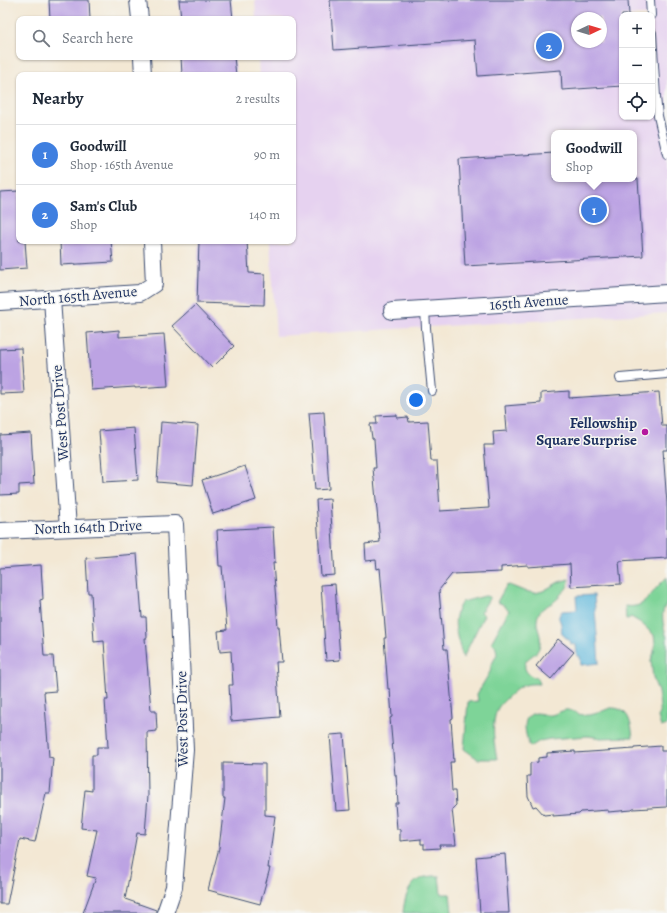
<!DOCTYPE html>
<html lang="en">
<head>
<meta charset="utf-8">
<style>
  :root { --surface:#fff; --page:#f2f2f3; --text:#1f2937; --muted:#747a83; --line:#e0e1e3; --accent:#0b8043 }
  body { margin:0; font-family:Alegreya,serif; background:var(--page); color:var(--text) }
  .controls { position:absolute; right:12px; top:12px; display:grid; overflow:hidden; border-radius:8px; box-shadow:0 1px 3px #0004 }
  .controls button { width:36px; height:36px; display:grid; place-items:center; padding:0; border:0; border-bottom:1px solid var(--line); background:var(--surface); color:var(--text); font:20px sans-serif }
  .compass { position:absolute; left:571px; top:12px; width:36px; height:36px; border-radius:50%; background:var(--surface); box-shadow:0 1px 3px #0004; rotate:86deg }
  .you { position:absolute; left:416px; top:400px; width:14px; height:14px; margin:-10px; border:3px solid #fff; border-radius:50%; background:#1a73e8; box-shadow:0 0 0 6px #1a73e833 }
  .badge { display:grid; place-items:center; width:26px; height:26px; border-radius:50%; background:var(--accent); color:#fff; font-size:13px; font-weight:700 }
  .pin { position:absolute; translate:-50% -50%; border:2px solid #fff; box-shadow:0 1px 4px #0006 }
  .popup { position:absolute; left:551px; top:130px; width:86px; height:52px; box-sizing:border-box; display:grid; place-content:center; border-radius:8px; background:var(--surface); filter:drop-shadow(0 1px 3px #0005); font-size:13px; white-space:nowrap; color:var(--muted) }
  .popup b { font-size:15px; color:var(--text) }
  .popup::after { content:''; position:absolute; left:50%; top:100%; margin-left:-8px; border:8px solid transparent; border-top-color:var(--surface) }
  .list { margin:0; padding:0; list-style:none }
  h2 { display:flex; justify-content:space-between; align-items:center; height:52px; margin:0; padding:0 16px; font-size:17px }
  h2 small { font-size:13px; font-weight:400; color:var(--muted) }
  .list li { display:grid; grid-template-columns:26px 1fr auto; gap:12px; align-items:center; box-sizing:border-box; height:60px; padding:0 16px; border-top:1px solid var(--line) }
  .list b { display:block; font-size:15px; white-space:nowrap }
  .list p { margin:0; font-size:13px; white-space:nowrap; color:var(--muted) }
  .list em { font-size:13px; font-style:normal; color:var(--muted) }
  .icon { flex:none; width:22px; height:22px; fill:none; stroke:currentColor; stroke-width:2; stroke-linecap:round; stroke-linejoin:round }
  .map { position:relative; flex:none; width:667px; height:913px; overflow:hidden }
  .search { position:absolute; background:var(--surface); box-shadow:0 1px 3px #0004; left:16px; top:16px; width:280px; height:44px; display:flex; align-items:center; gap:10px; box-sizing:border-box; padding:0 14px; border-radius:8px; color:var(--muted); font-size:15px }
  .panel { position:absolute; background:var(--surface); box-shadow:0 1px 3px #0004; left:16px; top:72px; width:280px; height:172px; border-radius:8px }
  .map>svg:first-child { display:block }
  .built { fill:#e6d2f0; fill-rule:evenodd }
  .green { fill:#7ed498; stroke:#4c827b }
  .water { fill:#5eb7db; stroke:#3c739c }
  .building { fill:#bca3e3; fill-rule:evenodd }
  .lines { fill:none; stroke-linecap:round; stroke-linejoin:round }
  .service-casing { stroke:#3b4b70; stroke-width:10 }
  .minor-casing { stroke:#3b4b70; stroke-width:18 }
  .service { stroke:#fff; stroke-width:8 }
  .minor { stroke:#fff; stroke-width:16 }
  .poi-dot { fill:#b5179e; stroke:#f6f6f2; stroke-width:1.5 }
  .labels { text-anchor:middle; dominant-baseline:central; stroke-width:3; stroke-linejoin:round; paint-order:stroke }
  .street-label { font-size:15px; fill:#1b2f5e; stroke:#f6f6f2 }
  .poi-label { font-size:15px; font-weight:bold; fill:#1b2f5e; stroke:#f6f6f2; text-anchor:end }
</style>
</head>
<body>
<div class="map">
<svg width="667" height="913" viewBox="0 0 667 913">
  <rect width="100%" height="100%" fill="#f6f6f2"/>
  <filter id="ink" filterUnits="userSpaceOnUse"><feTurbulence type="fractalNoise" baseFrequency=".025" numOctaves="2"/><feDisplacementMap in="SourceGraphic" scale="8" xChannelSelector="R" yChannelSelector="G"/><feConvolveMatrix kernelMatrix="1 2 1 2 8 2 1 2 1" color-interpolation-filters="sRGB"/></filter>
  <filter id="wash" filterUnits="userSpaceOnUse"><feTurbulence type="fractalNoise" baseFrequency=".012" numOctaves="4" result="noise"/><feDisplacementMap in="SourceGraphic" scale="16" xChannelSelector="R" yChannelSelector="G"/><feGaussianBlur stdDeviation="0.9" result="paint"/><feColorMatrix in="noise" values="0 0 0 0 0 0 0 0 0 0 0 0 0 0 0 0 0 1.4 0 .05"/><feComposite in="paint" operator="in"/></filter>
  <g filter="url(#wash)">
    <rect width="100%" height="100%" fill="#f3e8d4"/>
    <path class="built" d="M255,0H667V313L276,336L270,241H293V75H259L258,57H293V19H256ZM622,15H652V117H622ZM577,18H601V42H577ZM554,133H634V179H554Z"/>
    <g class="green">
      <path d="M667,577V604C659,612 664,628 667,638V725L661,727L658,717L660,713V706L658,692L653,678L651,661L654,652L655,643L654,635L641,623L631,617L626,620L625,606C643,609 648,598 658,586C661,583 664,580 667,577Z"/>
      <path d="M569,579C568,589 566,589 560,595C559,597 558,599 556,600C551,605 543,606 539,613C533,626 542,632 540,643C539,654 532,654 527,660C521,668 528,676 537,678L539,684C525,683 519,686 509,696C505,700 499,705 497,710C491,723 494,746 497,759H478L464,749L468,702L478,701L477,694L490,672L491,666L497,654L496,648L494,644L491,643L509,610L502,604L497,602L506,586L509,585L524,591L535,593L543,591L559,582Z"/>
      <path d="M485,596L490,597L481,612L484,615L463,658C458,639 449,620 462,602Z"/>
      <path d="M610,708C629,707 631,723 633,737L601,738L588,736L550,739L540,741L530,747C526,737 519,715 536,713C541,713 546,716 551,715C557,714 563,709 569,710C574,711 578,715 584,715C593,716 602,711 610,708Z"/>
      <path d="M439,876L441,894H450L452,912L451,913H403C404,901 408,884 420,879C426,876 433,876 439,876Z"/>
    </g>
    <path class="water" d="M594,595L599,663L581,665L580,656H577L576,645L571,644V642L562,634C561,631 562,627 561,624C559,617 557,618 562,611L577,610L576,596Z"/>
    <g id="blocks">
      <g class="building">
        <polygon points="49,0 89,0 90,19 50,19"/>
        <polygon points="179,0 231,0 233,19 181,19"/>
        <path d="M330,0H628L629,15H622V86L562,90L561,70L478,76L475,40L334,50ZM577,18H601V42H577Z"/>
        <polygon points="181,57 234,57 236,75 182,75"/>
        <polygon points="554,153 554,179 638,179 643,256 465,266 459,159"/>
        <polygon points="19,191 19,241 25,241 27,268 0,270 0,192"/>
        <polygon points="60,241 111,241 113,262 61,265"/>
        <polygon points="199,241 247,241 249,273 265,274 264,305 197,303"/>
        <polygon points="195,305 234,346 212,368 172,326"/>
        <polygon points="119,330 119,337 164,334 168,386 135,388 135,387 91,390 87,333"/>
        <polygon points="21,348 24,393 0,394 0,349"/>
        <polygon points="569,391 569,398 659,392 662,426 667,426 667,450 663,450 667,504 667,558 619,561 621,584 571,587 570,564 528,567 528,565 501,567 501,572 452,574 439,590 444,649 447,649 453,718 451,719 454,762 450,762 452,791 455,791 456,805 452,809 456,845 439,845 440,848 424,849 424,844 421,844 421,839 400,841 400,829 397,829 395,803 398,803 396,775 395,775 390,718 392,717 390,689 388,689 384,638 386,638 380,568 377,569 376,560 366,561 365,544 380,542 373,468 376,468 374,439 372,438 370,424 377,424 376,416 397,415 397,418 408,417 409,422 428,421 431,461 437,461 440,511 489,508 484,445 494,445 493,432 507,431 505,406 541,403 541,393"/>
        <polygon points="324,412 329,489 315,490 309,413"/>
        <polygon points="161,422 198,425 193,485 157,482"/>
        <polygon points="134,428 138,480 103,482 99,431"/>
        <polygon points="31,433 34,484 19,485 19,494 0,495 0,435"/>
        <polygon points="245,466 256,500 213,514 202,480"/>
        <polygon points="330,499 335,575 321,576 316,500"/>
        <polygon points="273,527 275,563 273,563 278,627 279,627 282,662 276,662 280,717 231,721 229,685 233,685 231,651 220,652 218,631 227,630 222,566 219,566 217,530"/>
        <polygon points="137,554 142,617 146,617 147,638 145,638 151,711 156,711 157,731 147,732 148,795 145,834 137,833 125,899 156,910 156,913 83,913 96,878 87,876 97,830 81,828 85,790 92,791 92,755 97,755 97,747 108,747 105,700 108,700 104,641 94,642 91,593 88,593 86,558"/>
        <polygon points="41,565 43,599 40,600 44,656 53,656 56,691 44,692 49,757 53,758 50,793 46,793 35,842 20,839 7,904 0,904 0,568"/>
        <polygon points="335,584 340,660 326,661 321,585"/>
        <polygon points="558,639 574,652 551,679 536,666"/>
        <polygon points="344,734 350,810 336,811 330,735"/>
        <polygon points="661,746 661,751 667,751 667,807 633,809 632,810 608,812 608,810 581,812 579,814 553,816 553,814 544,815 536,806 533,807 528,796 527,776 530,776 530,763 538,762 538,758 547,757 547,753 575,751 575,753 634,749 634,748"/>
        <polygon points="223,763 265,764 265,815 275,816 268,868 270,868 260,904 208,890 219,848 225,798 223,798"/>
        <polygon points="505,854 509,913 480,913 476,857"/>
      </g>
    </g>
  </g>
  <g filter="url(#ink)">
    <use href="#blocks" fill-opacity="0" stroke="#3b4b70" stroke-width="1"/>
    <g class="lines">
      <g class="service-casing">
        <g id="service">
          <polyline points="650,0 651,15"/>
          <polyline points="652,33 656,97 658,116 667,154"/>
          <polyline points="425,309 426,328 432,391"/>
          <polyline points="620,378 667,374"/>
        </g>
      </g>
      <g class="minor-casing">
        <g id="minor">
          <polyline points="138,0 140,19"/>
          <polyline points="142,57 143,75"/>
          <polyline points="52,299 68,528"/>
          <polyline points="0,302 140,293 154,284 152,241"/>
          <polyline points="392,311 667,293"/>
          <polyline points="0,531 175,524 185,750 174,887 165,913"/>
        </g>
      </g>
      <use href="#service" class="service"/>
      <use href="#minor" class="minor"/>
    </g>
  </g>
  <circle class="poi-dot" cx="645" cy="432" r="4"/>
  <g class="labels">
    <g class="street-label">
      <text transform="translate(78 296) rotate(-5)">North 165th Avenue</text>
      <text transform="translate(529 302) rotate(-4)">165th Avenue</text>
      <text transform="translate(60 413) rotate(-94)">West Post Drive</text>
      <text transform="translate(88 527) rotate(-2)">North 164th Drive</text>
      <text transform="translate(182 719) rotate(-91)">West Post Drive</text>
    </g>
    <g class="poi-label">
      <text x="637" y="423">Fellowship<tspan x="637" dy="17">Square Surprise</tspan></text>
    </g>
  </g>
</svg>
<div class="controls">
<button>+</button>
<button>−</button>
<button><svg class="icon" aria-label="locate" viewBox="0 0 24 24"><circle cx="12" cy="12" r="6"/><path d="M12 2v4M12 18v4M2 12h4M18 12h4"/></svg></button>
</div>
<svg class="compass" viewBox="-18 -18 36 36"><path d="M0-13l5 13h-10z" fill="#e53935"/><path d="M0 13l5-13h-10z" fill="#747a83"/></svg>
<div class="you"></div>
<div class="pin badge" style="left:594px;top:210px;background:#3f7fe0">1</div>
<div class="popup"><b>Goodwill</b>Shop</div>
<div class="pin badge" style="left:549px;top:46px;background:#3f7fe0">2</div>
<div class="search"><svg class="icon" aria-label="search" viewBox="0 0 24 24"><circle cx="10" cy="10" r="6"/><path d="M15 15l6 6"/></svg>Search here</div>
<section class="panel">
<h2>Nearby<small>2 results</small></h2>
<ul class="list">
<li><span class="badge" style="background:#3f7fe0">1</span><div><b>Goodwill</b><p>Shop · 165th Avenue</p></div><em>90 m</em></li>
<li><span class="badge" style="background:#3f7fe0">2</span><div><b>Sam's Club</b><p>Shop</p></div><em>140 m</em></li>
</ul>
</section>
</div>
</body>
</html>
